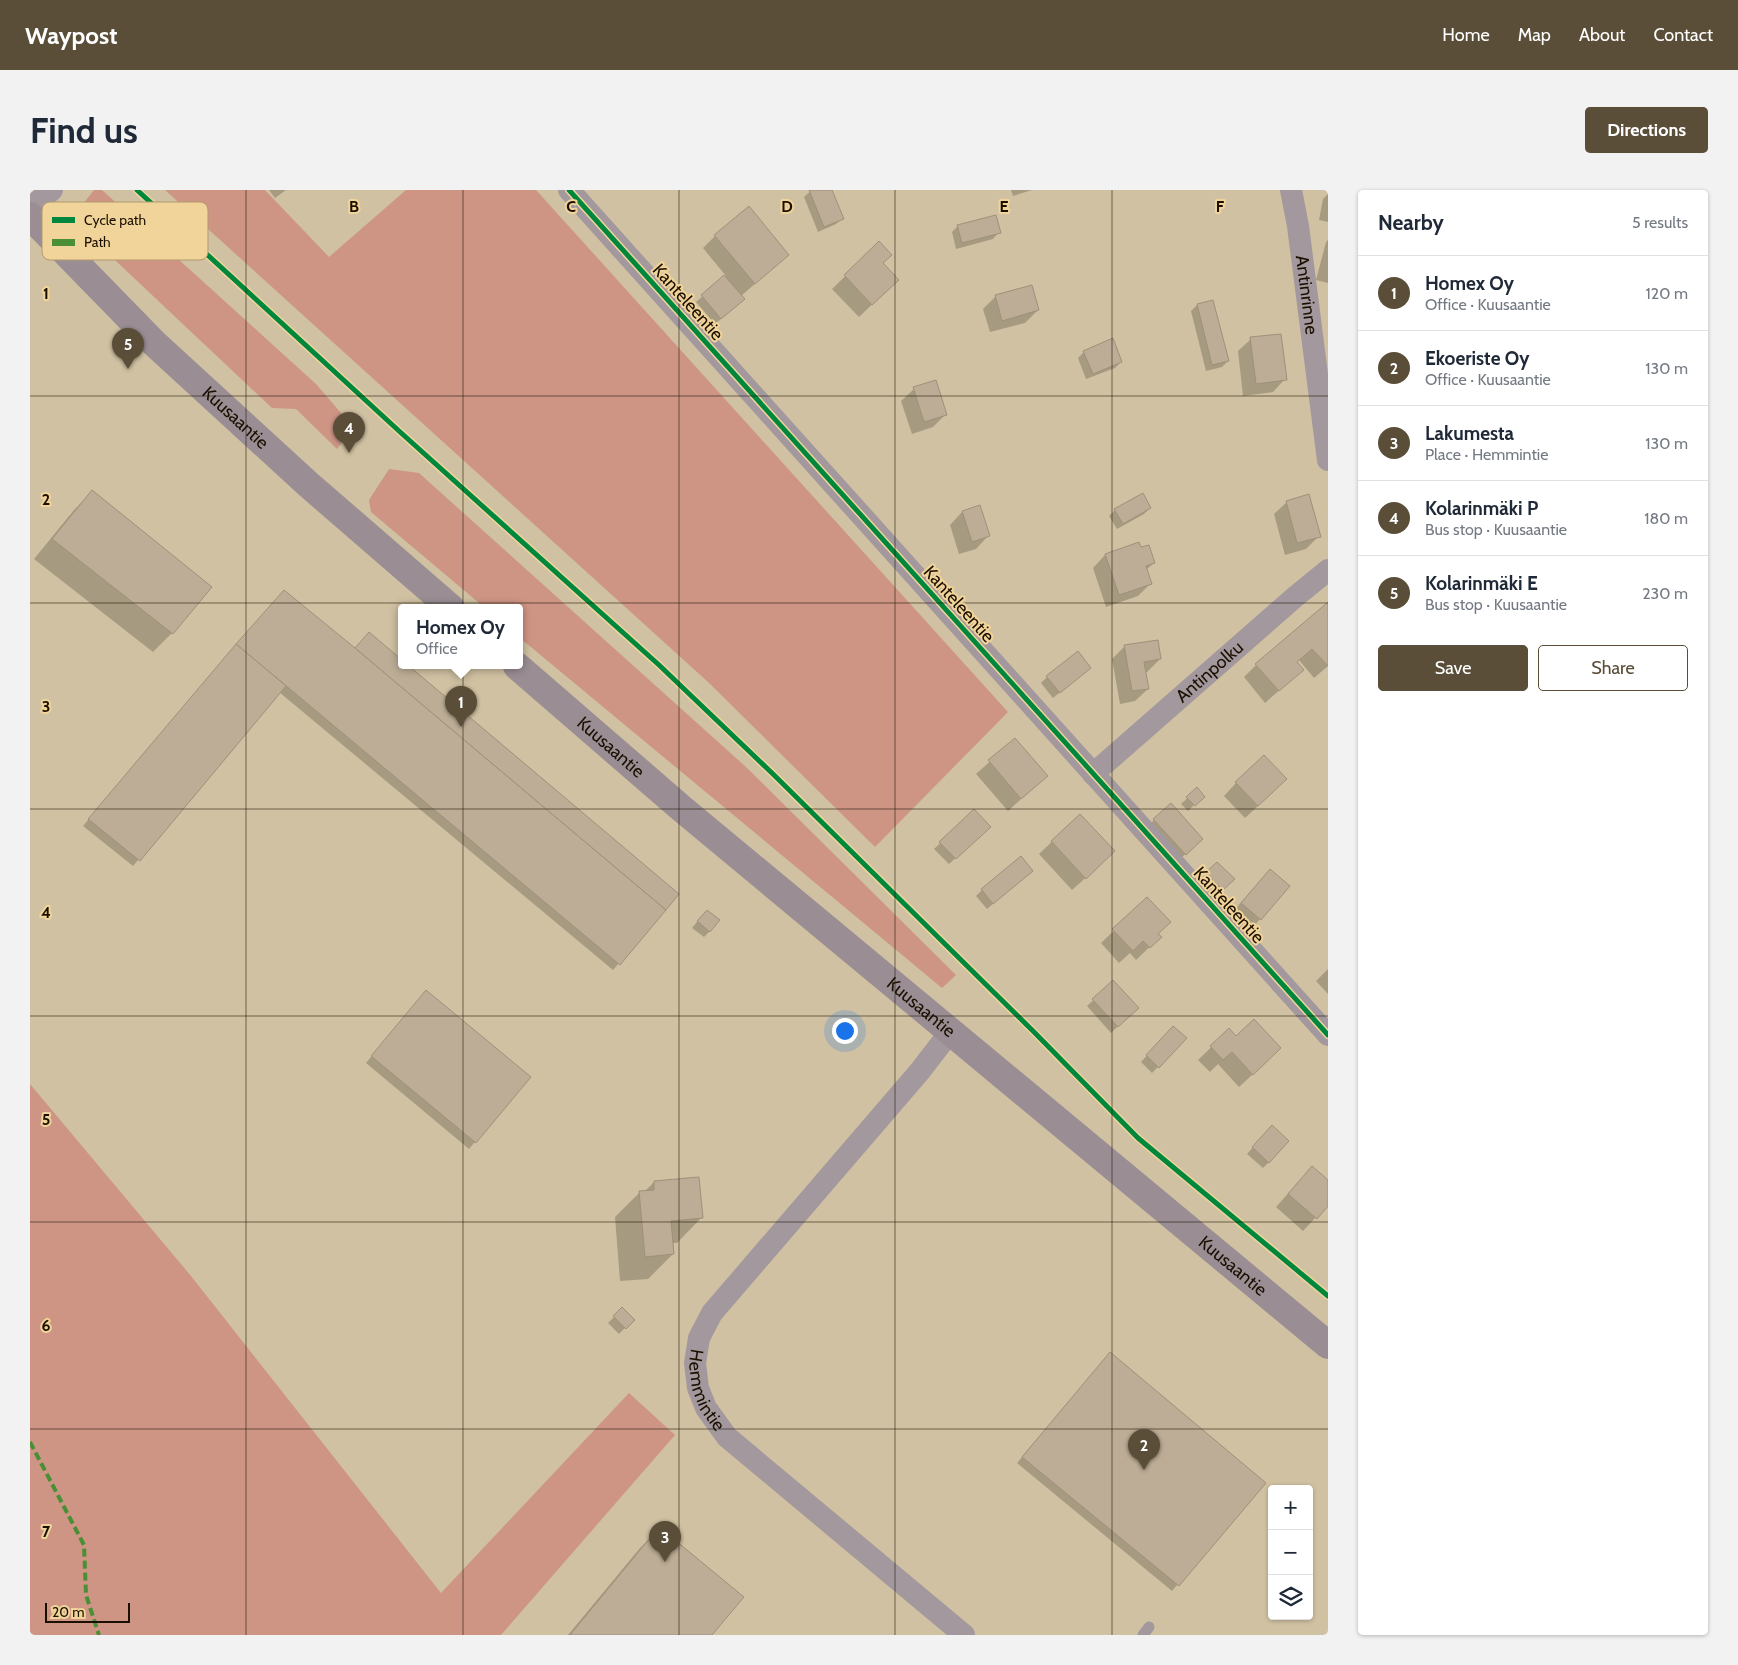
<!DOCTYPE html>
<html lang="en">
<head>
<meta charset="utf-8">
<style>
  :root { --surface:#fff; --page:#f2f2f3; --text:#1f2937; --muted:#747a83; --line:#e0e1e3; --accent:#5a4e39 }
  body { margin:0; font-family:Cabin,sans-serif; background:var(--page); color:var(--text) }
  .controls { position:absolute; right:15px; bottom:15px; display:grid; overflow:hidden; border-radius:5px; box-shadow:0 1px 4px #0004 }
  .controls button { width:45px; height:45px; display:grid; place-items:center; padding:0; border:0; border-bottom:1px solid var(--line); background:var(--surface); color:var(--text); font:25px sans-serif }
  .scale { position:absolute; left:15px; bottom:12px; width:85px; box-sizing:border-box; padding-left:5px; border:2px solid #1b1000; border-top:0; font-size:14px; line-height:18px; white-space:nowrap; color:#1b1000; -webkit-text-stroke:4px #f1d49a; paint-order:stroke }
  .you { position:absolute; left:814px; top:840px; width:18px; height:18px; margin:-12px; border:4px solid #fff; border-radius:50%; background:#1a73e8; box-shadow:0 0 0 8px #1a73e833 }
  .badge { display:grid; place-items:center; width:32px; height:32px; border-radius:50%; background:var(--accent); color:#fff; font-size:16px; font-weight:700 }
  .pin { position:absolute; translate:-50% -41px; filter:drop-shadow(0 1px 2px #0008) }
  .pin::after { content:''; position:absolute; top:26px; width:18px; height:15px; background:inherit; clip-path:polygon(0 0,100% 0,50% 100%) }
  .popup { position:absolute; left:368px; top:414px; width:125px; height:65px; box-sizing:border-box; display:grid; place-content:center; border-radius:5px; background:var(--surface); filter:drop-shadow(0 1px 4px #0005); font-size:16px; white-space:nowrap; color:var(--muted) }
  .popup b { font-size:19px; color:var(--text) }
  .popup::after { content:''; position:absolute; left:50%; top:100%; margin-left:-10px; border:10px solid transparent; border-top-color:var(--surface) }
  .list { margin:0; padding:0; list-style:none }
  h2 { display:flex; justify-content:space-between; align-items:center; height:65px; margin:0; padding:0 20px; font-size:21px }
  h2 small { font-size:16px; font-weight:400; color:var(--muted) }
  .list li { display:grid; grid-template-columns:32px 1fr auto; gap:15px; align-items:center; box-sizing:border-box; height:75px; padding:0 20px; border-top:1px solid var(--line) }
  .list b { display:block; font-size:19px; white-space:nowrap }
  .list p { margin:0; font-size:16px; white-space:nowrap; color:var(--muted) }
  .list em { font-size:16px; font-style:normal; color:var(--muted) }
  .actions { display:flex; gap:10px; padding:15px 20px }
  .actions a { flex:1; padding:11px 0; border:1px solid var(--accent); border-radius:5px; text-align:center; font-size:18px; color:var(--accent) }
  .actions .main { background:var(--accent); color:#fff }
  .icon { flex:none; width:28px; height:28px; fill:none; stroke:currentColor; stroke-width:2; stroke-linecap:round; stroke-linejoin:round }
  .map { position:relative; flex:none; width:1298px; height:1445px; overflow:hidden; border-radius:5px }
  header { display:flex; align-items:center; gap:30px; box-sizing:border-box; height:70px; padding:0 25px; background:var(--accent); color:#fff }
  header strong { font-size:24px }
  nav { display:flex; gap:28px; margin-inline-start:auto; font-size:18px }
  .intro { display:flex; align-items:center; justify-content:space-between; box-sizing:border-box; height:120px; padding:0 30px }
  h1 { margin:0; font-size:35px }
  .button { padding:12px 22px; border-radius:5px; background:var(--accent); color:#fff; font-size:18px; font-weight:700 }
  main { display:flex; gap:30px; padding:0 30px }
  aside { flex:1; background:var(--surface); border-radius:5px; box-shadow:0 1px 4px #0004 }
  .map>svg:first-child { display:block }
  .forest { fill:#ce9585 }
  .shadow { fill:#0003 }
  .building { fill:#bdad96; stroke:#9f907a }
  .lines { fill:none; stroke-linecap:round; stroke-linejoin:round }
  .service { stroke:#a3989d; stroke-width:11 }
  .minor { stroke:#a3989d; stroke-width:22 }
  .secondary { stroke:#9a8e94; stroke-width:28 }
  .quiet { stroke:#498f35; stroke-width:4; stroke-dasharray:8 4; stroke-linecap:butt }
  .cycleway-casing { stroke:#f1d49a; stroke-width:8 }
  .cycleway { stroke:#00873e; stroke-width:5 }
  .grid { fill:none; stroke:#1b1000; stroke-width:1; stroke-opacity:0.55 }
  .labels { text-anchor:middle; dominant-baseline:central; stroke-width:4; stroke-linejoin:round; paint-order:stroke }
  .street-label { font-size:18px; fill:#1b1000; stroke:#f1d49a }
  .key { fill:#f1d49a; stroke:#b1996c; stroke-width:1 }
  .key-label { font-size:14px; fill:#1b1000 }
  .grid-label { font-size:16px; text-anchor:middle; font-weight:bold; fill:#1b1000; stroke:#f1d49a; stroke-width:4; stroke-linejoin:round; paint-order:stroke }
</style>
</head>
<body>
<header>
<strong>Waypost</strong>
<nav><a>Home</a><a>Map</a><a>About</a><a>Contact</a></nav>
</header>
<div class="intro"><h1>Find us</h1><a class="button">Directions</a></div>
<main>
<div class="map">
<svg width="1298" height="1445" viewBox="0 0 1298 1445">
  <rect width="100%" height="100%" fill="#d0c1a2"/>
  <g class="forest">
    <polygon points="64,0 72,0 286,194 323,237 307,259 266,219 242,218 52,39 49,19"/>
    <polygon points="135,0 235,0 299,67 376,0 506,0 978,522 845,657 678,492"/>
    <polygon points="359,279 389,283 716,577 926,785 912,798 490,448 490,418 455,418 341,322 339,310"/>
    <polygon points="0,894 161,1086 411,1403 599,1203 645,1245 471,1445 0,1445"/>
  </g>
  <g class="shadow">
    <polygon points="239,0 256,0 245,8"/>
    <polygon points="782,0 800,0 812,28 806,34 788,42 774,7"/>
    <polygon points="981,0 1002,0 983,6"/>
    <polygon points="1298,4 1298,32 1289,30 1293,9"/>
    <polygon points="928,36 969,42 963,49 926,59 922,42"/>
    <polygon points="685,46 758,65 711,106 707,115 685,134 666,112 696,86 673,58"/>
    <polygon points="1298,50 1298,93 1286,90 1296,52"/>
    <polygon points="849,53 855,102 829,127 802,99"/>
    <polygon points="966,106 1008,120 995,133 960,142 953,119"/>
    <polygon points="1182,111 1198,171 1192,177 1176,181 1161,121 1167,115"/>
    <polygon points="1221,149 1255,189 1243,202 1213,206 1208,161"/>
    <polygon points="1054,162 1091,172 1085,178 1056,189 1048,168"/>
    <polygon points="884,199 916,224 903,237 882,244 871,211"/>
    <polygon points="63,301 180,397 142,443 123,462 4,369 44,320"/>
    <polygon points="1257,312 1289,346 1276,359 1255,365 1244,324"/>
    <polygon points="1120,318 1114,324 1087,339 1079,326 1085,320"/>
    <polygon points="932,322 958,346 946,359 929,364 920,335"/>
    <polygon points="1110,359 1124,373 1116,380 1121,393 1108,406 1076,417 1063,378 1075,365"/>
    <polygon points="248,408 325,459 339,444 372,472 372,476 377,476 647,704 583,780 249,502 103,676 53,636 200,462"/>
    <polygon points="1298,414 1298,476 1284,488 1269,470 1266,473 1272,480 1235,513 1214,487 1226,475"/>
    <polygon points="1095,456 1130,469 1117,482 1115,482 1118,499 1105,511 1090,514 1082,469"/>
    <polygon points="1060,478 1023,508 1011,493 1017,487"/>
    <polygon points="985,549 1016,586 978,621 946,584"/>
    <polygon points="1206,593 1243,602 1215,628 1194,606"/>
    <polygon points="1167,599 1173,606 1158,621 1151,614"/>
    <polygon points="944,621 953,643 919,674 904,659"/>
    <polygon points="1050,625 1071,674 1042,700 1009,664"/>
    <polygon points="1124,630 1172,649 1149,670 1118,636"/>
    <polygon points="1187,673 1203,689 1187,705 1170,690"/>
    <polygon points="1240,680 1230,729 1218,742 1199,726"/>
    <polygon points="1001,681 957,719 946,706 952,700"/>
    <polygon points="1117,709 1127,744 1130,747 1106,770 1100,763 1089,773 1071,753"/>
    <polygon points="671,727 680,741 674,747 662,738"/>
    <polygon points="1298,779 1298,804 1286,791"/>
    <polygon points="1083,792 1107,818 1081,843 1057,816"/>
    <polygon points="390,808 499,888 439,959 336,873"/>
    <polygon points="1199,840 1206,848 1237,871 1209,897 1188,874 1180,882 1168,870"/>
    <polygon points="1137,843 1128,877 1122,883 1111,872"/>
    <polygon points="1236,943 1239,972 1233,978 1217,964"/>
    <polygon points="1270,990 1298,991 1298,1014 1273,1041 1246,1017"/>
    <polygon points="624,992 672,1027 647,1053 642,1053 643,1064 618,1089 590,1091 585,1027 610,1002 614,1002"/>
    <polygon points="592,1119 603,1130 589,1144 578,1133"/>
    <polygon points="1074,1170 1234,1293 1142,1401 987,1273"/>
    <polygon points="629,1339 680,1445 538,1445 610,1358"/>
  </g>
  <g class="building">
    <polygon points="779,0 802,0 814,29 794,37"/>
    <polygon points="719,16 759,65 725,94 684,45"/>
    <polygon points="966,25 971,43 932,53 927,35"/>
    <polygon points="849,51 862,65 853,73 869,90 842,115 814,85"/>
    <polygon points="694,85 715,109 691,129 671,105"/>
    <polygon points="1002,95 1009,120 972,131 965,105"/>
    <polygon points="1183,110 1199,171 1182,175 1167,114"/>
    <polygon points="1251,144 1257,190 1226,194 1220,147"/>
    <polygon points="1083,148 1092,172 1063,184 1053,161"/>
    <polygon points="906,190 917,225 894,232 883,197"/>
    <polygon points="62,300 182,397 143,444 22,349"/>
    <polygon points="1113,303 1121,318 1093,334 1084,319"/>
    <polygon points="1279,304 1291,347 1267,353 1256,311"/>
    <polygon points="950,315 960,346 942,352 932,321"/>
    <polygon points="1109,352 1111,357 1119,355 1125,373 1116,376 1122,394 1089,405 1075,364"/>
    <polygon points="254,400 325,458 636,720 590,775 206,454"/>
    <polygon points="1298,412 1298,476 1282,459 1267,472 1274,480 1249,501 1225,474"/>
    <polygon points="339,442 372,470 372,476 379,476 649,704 636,720 325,458"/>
    <polygon points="1128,450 1131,469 1114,472 1119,499 1102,501 1094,455"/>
    <polygon points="206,454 256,496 110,671 58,629"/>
    <polygon points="1048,461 1061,478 1030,503 1016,486"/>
    <polygon points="985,548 1018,586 991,609 958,570"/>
    <polygon points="1234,565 1257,589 1228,616 1205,592"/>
    <polygon points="1167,597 1175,607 1165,616 1156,607"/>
    <polygon points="1141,613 1173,649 1156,665 1123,629"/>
    <polygon points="944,619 961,637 926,669 909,652"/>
    <polygon points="1050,624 1085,661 1056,689 1021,651"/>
    <polygon points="991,666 1003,681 963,714 951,699"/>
    <polygon points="1187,672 1205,689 1193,700 1175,683"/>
    <polygon points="1240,679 1260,696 1231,730 1211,713"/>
    <polygon points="1117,707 1141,732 1128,744 1132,747 1120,758 1113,751 1103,761 1082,739"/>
    <polygon points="677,720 690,730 680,742 667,731"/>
    <polygon points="1083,790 1109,818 1088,837 1062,809"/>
    <polygon points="396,800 501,887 446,953 341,866"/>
    <polygon points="1224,829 1251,858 1223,885 1202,862 1193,870 1180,856 1199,838 1206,846"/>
    <polygon points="1143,836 1157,848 1129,878 1116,865"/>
    <polygon points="1242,935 1259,951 1239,973 1222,957"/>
    <polygon points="1282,976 1298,990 1298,1016 1287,1029 1258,1004"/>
    <polygon points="669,987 673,1028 641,1031 644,1064 615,1067 609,1001 624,1000 624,991"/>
    <polygon points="592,1117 605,1130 596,1139 583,1126"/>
    <polygon points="1080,1162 1236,1293 1149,1396 992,1267"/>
    <polygon points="629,1337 714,1407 682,1445 540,1445"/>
  </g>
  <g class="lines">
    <polyline class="service" points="1113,1445 1119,1437"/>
    <g class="minor">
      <polyline points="539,0 1298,845"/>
      <path id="s1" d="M1261,0L1268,36L1298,270"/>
      <polyline points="0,18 22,0"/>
      <path id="s2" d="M1063,584L1265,407L1298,380"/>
      <path id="s3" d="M920,842L890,881L682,1123L669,1148L665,1173L668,1198L676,1218L697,1247L934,1445"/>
    </g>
    <g class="secondary">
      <path id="s4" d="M0,26L124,153L279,295L421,418"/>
      <path id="s5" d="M487,476L651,618L1298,1155"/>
    </g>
    <polyline class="quiet" points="0,1252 54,1355 56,1405 69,1445"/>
    <g class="cycleway-casing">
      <g id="cycleway">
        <polyline points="107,0 369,241 629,475 744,585 1004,842 1108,948 1298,1106"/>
        <polyline points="539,0 1298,845"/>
      </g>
    </g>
    <use href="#cycleway" class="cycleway"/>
  </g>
  <path class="grid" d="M216,0V1445M433,0V1445M649,0V1445M865,0V1445M1082,0V1445M0,206H1298M0,413H1298M0,619H1298M0,826H1298M0,1032H1298M0,1239H1298"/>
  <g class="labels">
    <g class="street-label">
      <text stroke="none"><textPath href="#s1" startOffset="106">Antinrinne</textPath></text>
      <text transform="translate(658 112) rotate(48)">Kanteleentie</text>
      <text stroke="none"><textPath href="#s4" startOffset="288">Kuusaantie</textPath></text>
      <text transform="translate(929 414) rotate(48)">Kanteleentie</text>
      <text stroke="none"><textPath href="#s2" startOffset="155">Antinpolku</textPath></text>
      <text stroke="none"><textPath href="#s5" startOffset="124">Kuusaantie</textPath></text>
      <text transform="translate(1199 715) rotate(48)">Kanteleentie</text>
      <text stroke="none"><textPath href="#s5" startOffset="529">Kuusaantie</textPath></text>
      <text stroke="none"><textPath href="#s5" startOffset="934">Kuusaantie</textPath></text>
      <text stroke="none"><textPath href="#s3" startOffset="451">Hemmintie</textPath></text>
    </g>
  </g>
  <rect x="12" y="12" width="166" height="58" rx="8" class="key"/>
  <rect x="22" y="27" width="23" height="6" fill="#00873e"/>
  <rect x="22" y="49" width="23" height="7" fill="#498f35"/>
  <g class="key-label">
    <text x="54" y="35">Cycle path</text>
    <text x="54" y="57">Path</text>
  </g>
  <g class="grid-label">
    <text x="324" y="22">B</text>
    <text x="541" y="22">C</text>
    <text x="757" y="22">D</text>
    <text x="974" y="22">E</text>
    <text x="1190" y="22">F</text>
    <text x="16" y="109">1</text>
    <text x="16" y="315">2</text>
    <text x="16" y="522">3</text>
    <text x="16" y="728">4</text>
    <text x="16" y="935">5</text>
    <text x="16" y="1141">6</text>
    <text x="16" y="1347">7</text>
  </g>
</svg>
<div class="controls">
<button>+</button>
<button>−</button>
<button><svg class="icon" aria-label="layers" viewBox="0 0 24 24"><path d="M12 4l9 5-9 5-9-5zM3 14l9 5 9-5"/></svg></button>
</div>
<div class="scale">20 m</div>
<div class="you"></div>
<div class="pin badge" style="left:431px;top:537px">1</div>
<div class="popup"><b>Homex Oy</b>Office</div>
<div class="pin badge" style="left:1114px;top:1280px">2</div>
<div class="pin badge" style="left:635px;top:1372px">3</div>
<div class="pin badge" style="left:319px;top:263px">4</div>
<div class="pin badge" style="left:98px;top:179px">5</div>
</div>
<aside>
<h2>Nearby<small>5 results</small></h2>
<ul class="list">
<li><span class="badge">1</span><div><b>Homex Oy</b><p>Office · Kuusaantie</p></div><em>120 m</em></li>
<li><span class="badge">2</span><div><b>Ekoeriste Oy</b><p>Office · Kuusaantie</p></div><em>130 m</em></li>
<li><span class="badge">3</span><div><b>Lakumesta</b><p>Place · Hemmintie</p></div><em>130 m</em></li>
<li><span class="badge">4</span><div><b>Kolarinmäki P</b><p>Bus stop · Kuusaantie</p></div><em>180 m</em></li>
<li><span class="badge">5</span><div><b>Kolarinmäki E</b><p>Bus stop · Kuusaantie</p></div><em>230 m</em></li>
</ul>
<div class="actions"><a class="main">Save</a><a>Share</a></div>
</aside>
</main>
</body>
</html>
